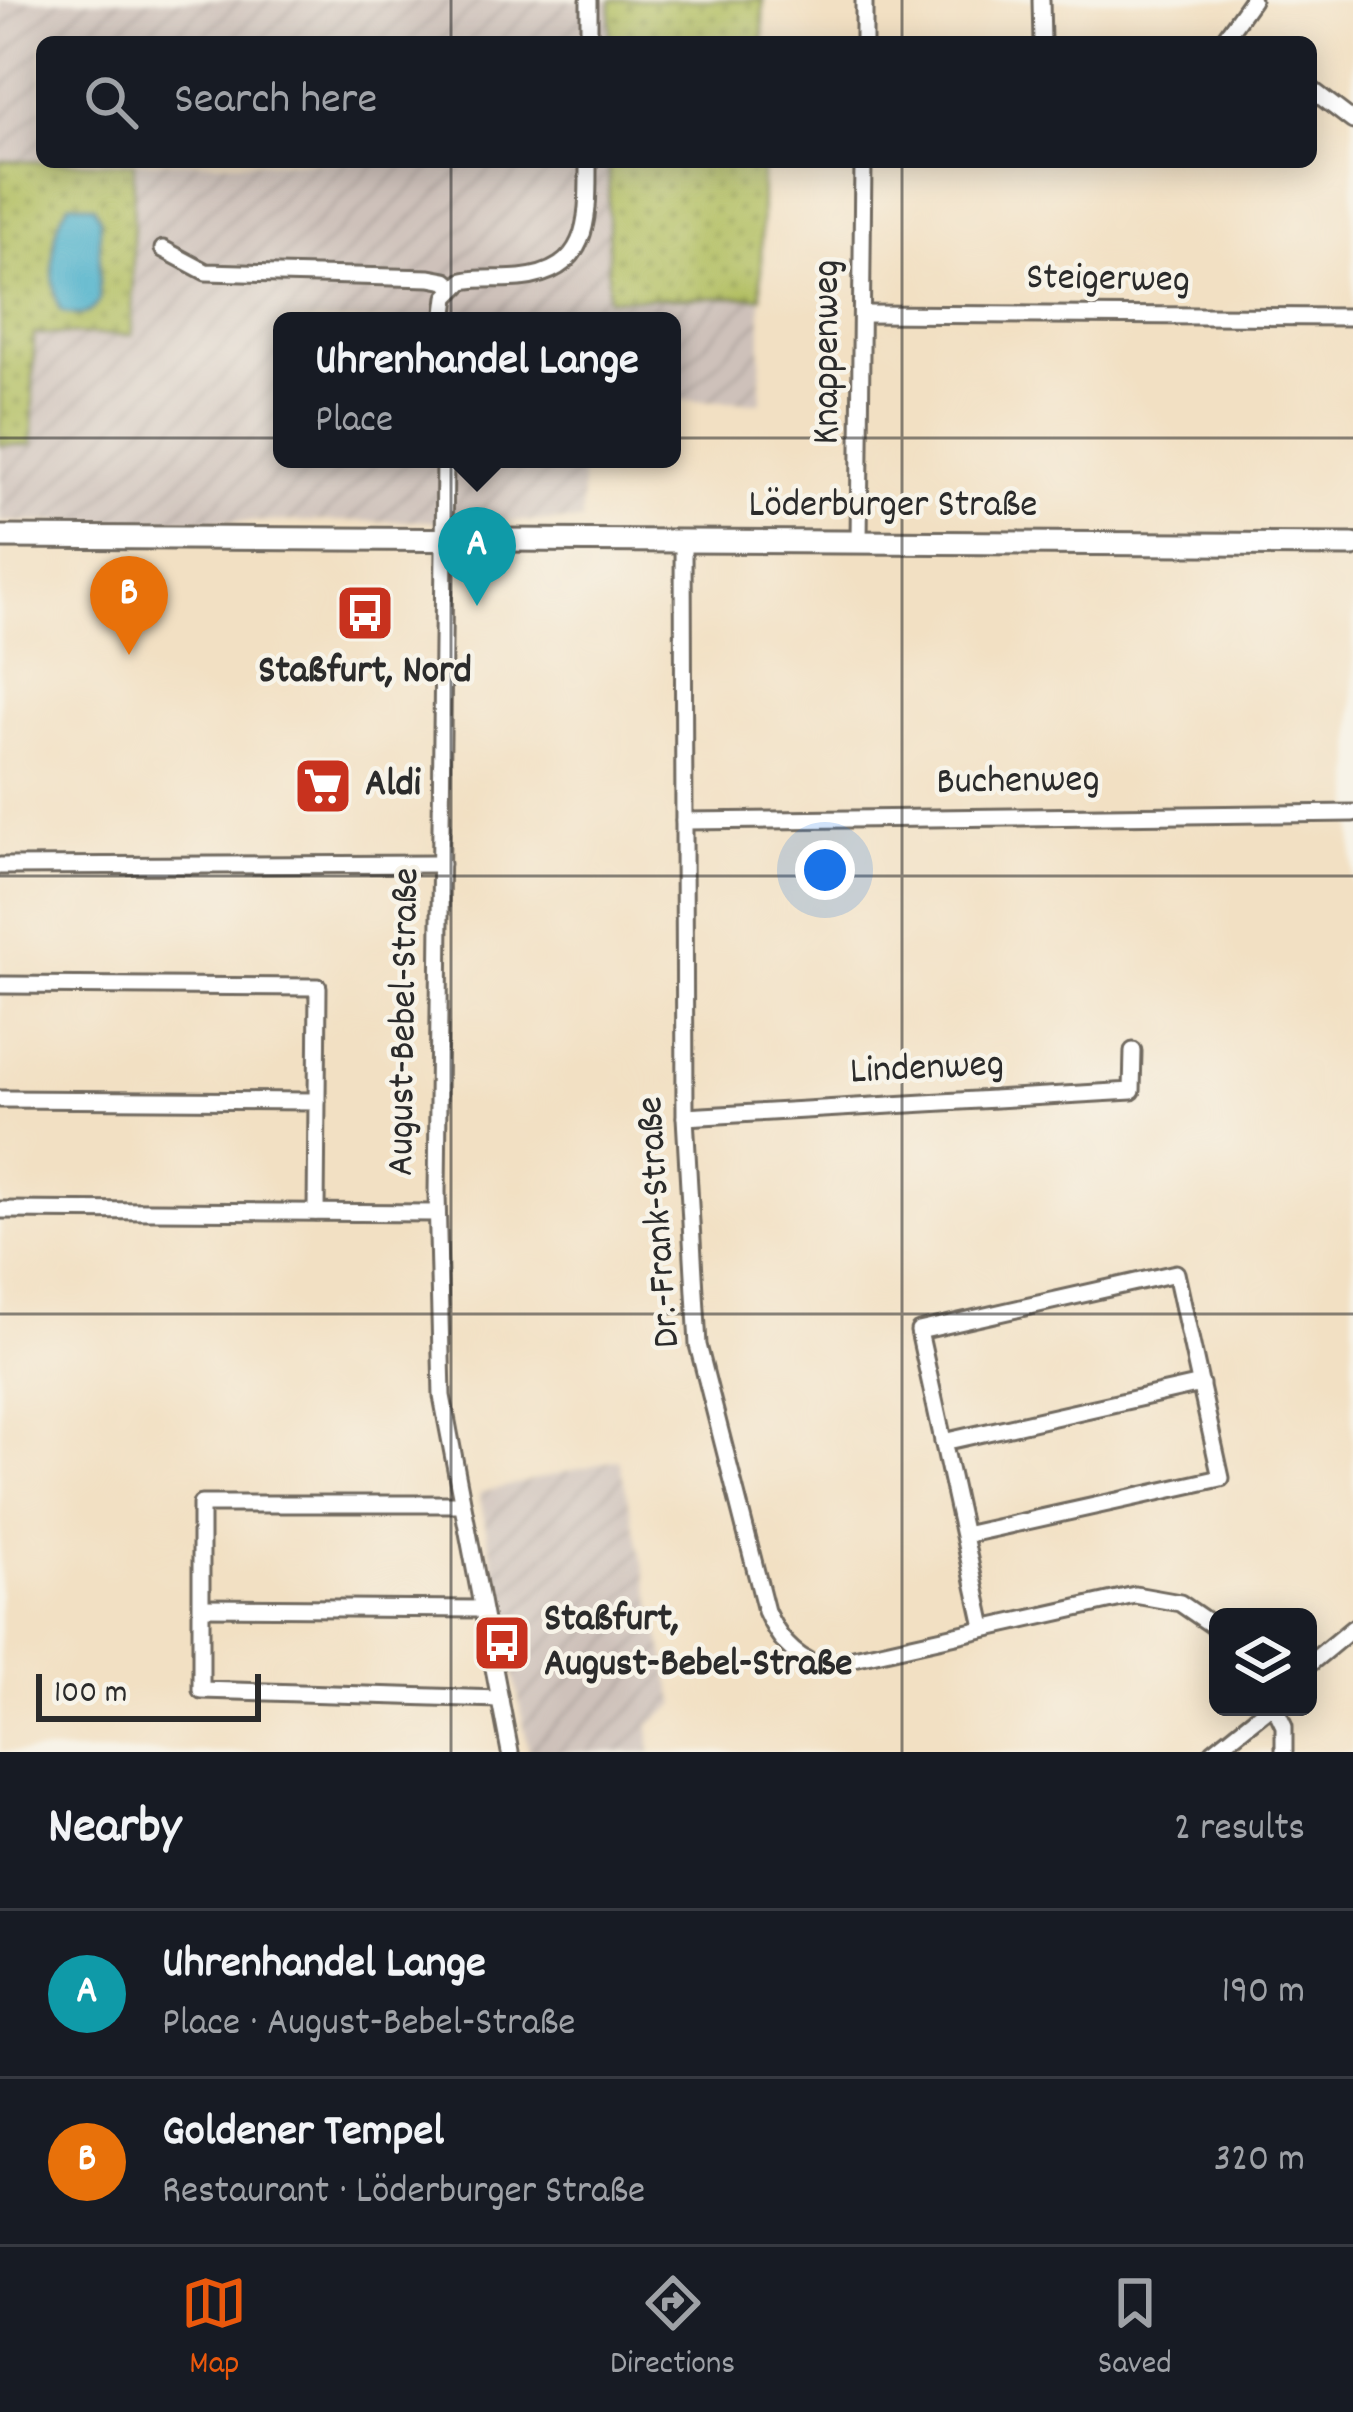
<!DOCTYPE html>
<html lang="en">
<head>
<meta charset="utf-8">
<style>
  :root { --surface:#171b24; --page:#20242c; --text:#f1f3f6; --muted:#9ea1a6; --line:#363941; --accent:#ea580c }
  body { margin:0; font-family:Dekko,sans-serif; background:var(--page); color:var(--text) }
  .controls { position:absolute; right:36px; bottom:36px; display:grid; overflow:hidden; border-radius:18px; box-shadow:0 6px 30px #0003 }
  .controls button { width:108px; height:108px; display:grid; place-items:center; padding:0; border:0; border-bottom:3px solid var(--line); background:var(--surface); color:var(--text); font:60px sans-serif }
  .scale { position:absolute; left:36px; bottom:30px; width:225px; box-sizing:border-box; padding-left:12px; border:6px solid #2b2b2b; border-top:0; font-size:33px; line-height:42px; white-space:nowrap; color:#2b2b2b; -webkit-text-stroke:9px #f7f3e8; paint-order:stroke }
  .you { position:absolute; left:825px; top:870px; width:42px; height:42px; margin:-30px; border:9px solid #fff; border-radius:50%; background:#1a73e8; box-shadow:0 0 0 18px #1a73e833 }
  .badge { display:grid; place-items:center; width:78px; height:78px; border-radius:50%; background:var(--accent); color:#fff; font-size:39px; font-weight:700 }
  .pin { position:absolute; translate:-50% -99px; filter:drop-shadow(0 3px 6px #0008) }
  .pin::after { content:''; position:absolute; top:63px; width:42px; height:36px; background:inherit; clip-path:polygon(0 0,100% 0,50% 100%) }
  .popup { position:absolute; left:273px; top:312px; width:408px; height:156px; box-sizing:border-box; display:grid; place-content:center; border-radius:18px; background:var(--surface); filter:drop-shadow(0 3px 9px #0005); font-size:39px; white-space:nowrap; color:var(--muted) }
  .popup b { font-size:45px; color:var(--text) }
  .popup::after { content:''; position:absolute; left:50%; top:100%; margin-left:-24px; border:24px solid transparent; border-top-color:var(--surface) }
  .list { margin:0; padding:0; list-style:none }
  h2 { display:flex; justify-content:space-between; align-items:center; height:156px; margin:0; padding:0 48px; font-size:51px }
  h2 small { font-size:39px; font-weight:400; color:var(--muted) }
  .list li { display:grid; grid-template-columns:78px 1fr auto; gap:36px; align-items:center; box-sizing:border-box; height:168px; padding:0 48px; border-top:3px solid var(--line) }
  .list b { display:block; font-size:45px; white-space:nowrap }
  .list p { margin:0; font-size:39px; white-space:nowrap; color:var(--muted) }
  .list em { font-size:39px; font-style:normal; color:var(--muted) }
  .icon { flex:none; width:66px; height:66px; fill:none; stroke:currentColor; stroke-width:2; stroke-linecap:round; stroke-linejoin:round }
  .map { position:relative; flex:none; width:1353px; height:1752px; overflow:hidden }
  .search { position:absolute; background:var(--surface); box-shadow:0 6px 30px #0003; left:36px; right:36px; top:36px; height:132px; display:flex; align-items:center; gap:30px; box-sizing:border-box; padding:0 42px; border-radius:18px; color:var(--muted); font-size:45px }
  .sheet { height:492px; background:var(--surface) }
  nav { display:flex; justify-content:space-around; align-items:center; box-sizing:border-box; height:168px; border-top:3px solid var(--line); background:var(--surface); font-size:33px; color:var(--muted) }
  nav a { display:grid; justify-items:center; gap:6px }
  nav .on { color:var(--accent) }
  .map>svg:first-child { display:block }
  .industrial { fill:url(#industrial-furrows) }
  .grass { fill:url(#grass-dots); stroke:#6e7445; stroke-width:3 }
  .water { fill:#4cb0cb; stroke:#3c6e7b; stroke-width:3 }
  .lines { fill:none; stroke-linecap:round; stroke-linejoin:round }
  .street-casing { stroke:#716a60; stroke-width:21 }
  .secondary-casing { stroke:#716a60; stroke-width:27 }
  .street { stroke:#fff; stroke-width:15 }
  .secondary { stroke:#fff; stroke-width:21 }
  .grid { fill:none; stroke:#2b2b2b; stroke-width:3; stroke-opacity:0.55 }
  .labels { text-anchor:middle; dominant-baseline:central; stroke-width:9; stroke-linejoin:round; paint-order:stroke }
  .street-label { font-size:39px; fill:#2b2b2b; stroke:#f7f3e8 }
  .poi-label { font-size:39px; font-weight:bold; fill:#2b2b2b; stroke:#f7f3e8; text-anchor:start }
</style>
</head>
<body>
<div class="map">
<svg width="1353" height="1752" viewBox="0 0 1353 1752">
  <defs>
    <pattern id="industrial-furrows" width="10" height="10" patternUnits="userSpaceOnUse" patternTransform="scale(3)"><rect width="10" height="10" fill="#cec1ba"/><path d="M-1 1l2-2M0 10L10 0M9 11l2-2" fill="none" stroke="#b1a6a0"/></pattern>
    <pattern id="grass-dots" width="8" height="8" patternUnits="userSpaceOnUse" patternTransform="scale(3)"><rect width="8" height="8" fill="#b0bd5f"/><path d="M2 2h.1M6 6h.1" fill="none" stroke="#8f9a4f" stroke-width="1.8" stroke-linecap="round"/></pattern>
  </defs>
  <rect width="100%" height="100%" fill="#f7f3e8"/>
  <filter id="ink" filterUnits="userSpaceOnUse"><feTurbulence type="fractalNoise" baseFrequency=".00833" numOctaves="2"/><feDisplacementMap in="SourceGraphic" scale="24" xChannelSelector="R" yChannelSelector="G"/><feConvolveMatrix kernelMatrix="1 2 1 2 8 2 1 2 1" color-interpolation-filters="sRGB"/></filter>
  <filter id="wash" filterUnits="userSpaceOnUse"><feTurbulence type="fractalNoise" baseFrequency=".004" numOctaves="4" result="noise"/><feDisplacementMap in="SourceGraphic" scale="48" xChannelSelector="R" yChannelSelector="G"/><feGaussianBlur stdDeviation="2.7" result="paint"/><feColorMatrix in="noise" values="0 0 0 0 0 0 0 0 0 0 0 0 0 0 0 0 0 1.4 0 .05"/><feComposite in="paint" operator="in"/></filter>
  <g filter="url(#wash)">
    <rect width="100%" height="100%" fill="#f2e0c3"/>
    <g class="industrial">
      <polygon points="0,0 611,0 610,42 42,42 42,162 609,162 608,299 761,297 761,402 672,400 672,321 282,321 282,459 582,459 582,521 0,522"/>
      <polygon points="619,1459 676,1705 649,1725 651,1752 529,1752 479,1493"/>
    </g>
    <g class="grass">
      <polygon points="611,0 763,0 763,42 610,42"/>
      <polygon points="0,161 134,163 132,335 34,334 32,445 0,445"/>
      <polygon points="609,162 762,162 761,297 608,299"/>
    </g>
    <path class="water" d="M71,202L94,206L100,218L99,302C90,316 77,318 61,311C48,287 50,221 71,202Z"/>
  </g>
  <g filter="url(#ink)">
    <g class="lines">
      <g class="street-casing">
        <g id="street">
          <polyline points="864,0 864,42"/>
          <polyline points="1041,0 1042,42"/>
          <polyline points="589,42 589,0"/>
          <polyline points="1222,42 1252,0"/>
          <polyline points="1311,89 1353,121"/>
          <polyline points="163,249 206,272 430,278 446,281 453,287"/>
          <polyline points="862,314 1353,317"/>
          <path d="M444,321L447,297L463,281C482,277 501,280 520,278C591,271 588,218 588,162"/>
          <polyline points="445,459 437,1194 442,1396 510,1752"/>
          <path d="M683,541L685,1117L698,1345L766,1611C778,1638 791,1654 818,1666L1135,1595L1180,1603L1218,1629"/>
          <polyline points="859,542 863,162"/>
          <polyline points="684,821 1353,813"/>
          <polyline points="0,866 441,864"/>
          <polyline points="0,985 318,987 316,1212"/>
          <polyline points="0,1099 317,1101"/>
          <polyline points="685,1117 1132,1091 1133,1051"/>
          <polyline points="0,1210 437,1213"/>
          <polyline points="943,1442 1201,1384"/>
          <polyline points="461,1504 201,1504 201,1690 500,1699"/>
          <polyline points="964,1535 1221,1478 1176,1273 919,1331 984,1627"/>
          <polyline points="202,1607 480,1609"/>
          <polyline points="1308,1665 1353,1628"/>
          <polyline points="1275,1707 1284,1726 1284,1752"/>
          <polyline points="1213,1752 1269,1707"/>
        </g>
      </g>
      <g class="secondary-casing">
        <polyline id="secondary" points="0,537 1353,545"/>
      </g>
      <use href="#street" class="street"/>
      <use href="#secondary" class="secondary"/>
    </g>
  </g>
  <path class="grid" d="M451,0V42M902,0V42M451,162V1752M902,162V1752M0,438H1353M0,876H1353M0,1314H1353"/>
  <defs>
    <g id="bus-square" transform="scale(3)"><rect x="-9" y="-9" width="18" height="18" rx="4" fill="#c8321e" stroke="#f7f3e8"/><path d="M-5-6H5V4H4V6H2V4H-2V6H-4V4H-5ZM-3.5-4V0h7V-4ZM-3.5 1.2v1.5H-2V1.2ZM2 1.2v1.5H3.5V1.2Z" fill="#fff"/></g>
    <g id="supermarket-square" transform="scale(3)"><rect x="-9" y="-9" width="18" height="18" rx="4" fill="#c8321e" stroke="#f7f3e8"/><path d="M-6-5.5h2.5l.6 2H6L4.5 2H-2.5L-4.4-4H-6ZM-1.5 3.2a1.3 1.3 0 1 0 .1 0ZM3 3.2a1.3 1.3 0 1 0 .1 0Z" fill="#fff"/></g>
  </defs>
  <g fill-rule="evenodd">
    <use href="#bus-square" x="365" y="613"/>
    <use href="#supermarket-square" x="323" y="786"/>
    <use href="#bus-square" x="502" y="1643"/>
  </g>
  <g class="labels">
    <g class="street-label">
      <text transform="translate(1108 281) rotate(1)">Steigerweg</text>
      <text transform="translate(829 352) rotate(-90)">Knappenweg</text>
      <text x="893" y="507">Löderburger Straße</text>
      <text transform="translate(1018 783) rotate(-1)">Buchenweg</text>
      <text transform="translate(406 1022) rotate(-89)">August-Bebel-Straße</text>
      <text transform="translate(927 1070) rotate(-3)">Lindenweg</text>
      <text transform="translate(661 1222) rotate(-94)">Dr.-Frank-Straße</text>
    </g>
    <g class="poi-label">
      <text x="365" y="673" text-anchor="middle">Staßfurt, Nord</text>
      <text x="365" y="786">Aldi</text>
      <text x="544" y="1621">Staßfurt,<tspan x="544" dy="45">August-Bebel-Straße</tspan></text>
    </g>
  </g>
</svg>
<div class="controls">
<button><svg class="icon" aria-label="layers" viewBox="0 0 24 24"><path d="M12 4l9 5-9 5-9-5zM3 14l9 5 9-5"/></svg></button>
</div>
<div class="scale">100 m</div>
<div class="you"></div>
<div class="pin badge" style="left:477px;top:606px;background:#0f9aa8">A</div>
<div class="popup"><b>Uhrenhandel Lange</b>Place</div>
<div class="pin badge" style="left:129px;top:655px;background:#e8710a">B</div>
<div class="search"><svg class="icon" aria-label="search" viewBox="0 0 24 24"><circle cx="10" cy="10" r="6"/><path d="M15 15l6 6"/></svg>Search here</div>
</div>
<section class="sheet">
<h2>Nearby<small>2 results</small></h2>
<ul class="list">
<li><span class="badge" style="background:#0f9aa8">A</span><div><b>Uhrenhandel Lange</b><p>Place · August-Bebel-Straße</p></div><em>190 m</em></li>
<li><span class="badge" style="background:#e8710a">B</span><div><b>Goldener Tempel</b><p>Restaurant · Löderburger Straße</p></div><em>320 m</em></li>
</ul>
</section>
<nav>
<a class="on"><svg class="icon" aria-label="map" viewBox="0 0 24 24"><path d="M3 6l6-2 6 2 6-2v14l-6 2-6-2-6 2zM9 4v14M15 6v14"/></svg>Map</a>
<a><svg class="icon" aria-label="directions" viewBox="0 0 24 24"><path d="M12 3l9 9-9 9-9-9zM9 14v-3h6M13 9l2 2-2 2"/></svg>Directions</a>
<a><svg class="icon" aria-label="saved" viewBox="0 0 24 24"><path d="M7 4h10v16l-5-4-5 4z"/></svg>Saved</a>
</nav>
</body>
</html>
